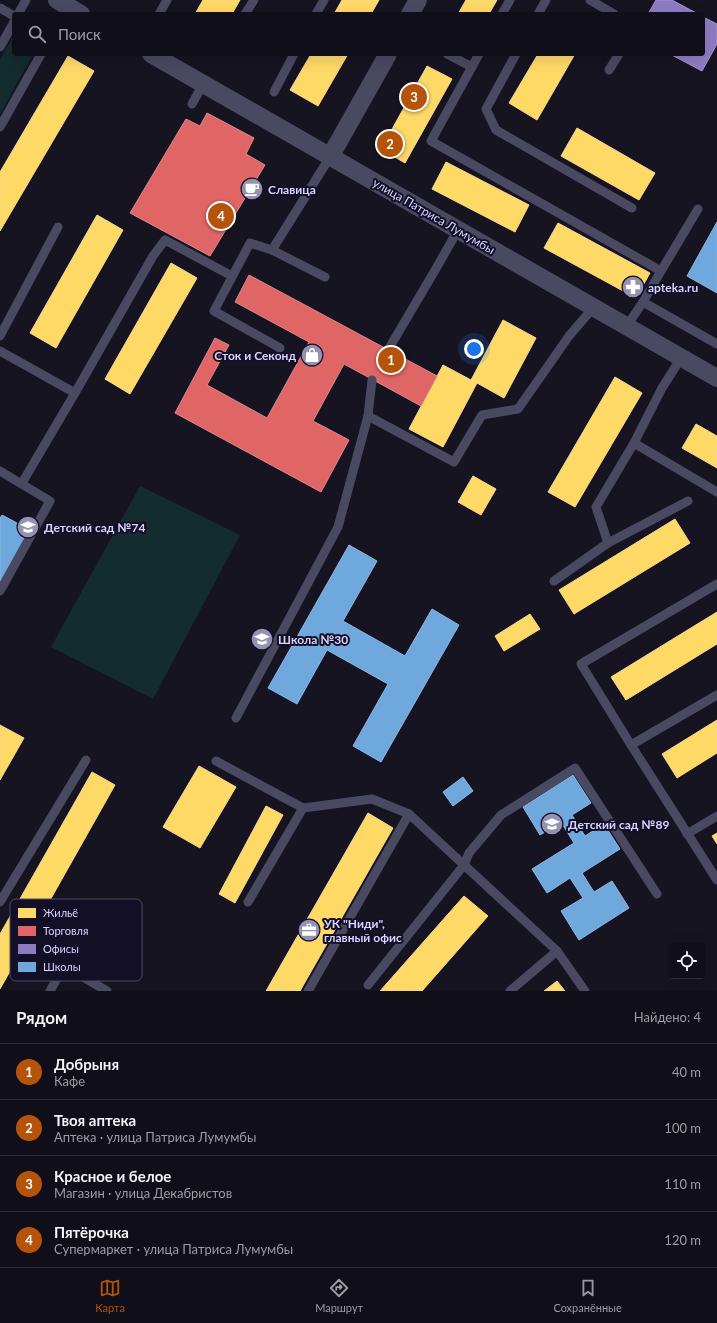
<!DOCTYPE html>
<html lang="ru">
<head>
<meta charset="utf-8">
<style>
  :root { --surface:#100f19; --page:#191822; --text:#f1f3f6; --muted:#9c9ca2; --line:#302f38; --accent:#b45309 }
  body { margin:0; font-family:Lato,sans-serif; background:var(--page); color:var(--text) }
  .controls { position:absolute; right:12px; bottom:12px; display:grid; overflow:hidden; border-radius:4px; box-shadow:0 4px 16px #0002 }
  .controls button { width:36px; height:36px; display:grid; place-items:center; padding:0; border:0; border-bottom:1px solid var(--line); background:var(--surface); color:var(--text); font:20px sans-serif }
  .you { position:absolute; left:474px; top:349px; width:14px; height:14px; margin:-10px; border:3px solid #fff; border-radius:50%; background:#1a73e8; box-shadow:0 0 0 6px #1a73e833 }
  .badge { display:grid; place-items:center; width:26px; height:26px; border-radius:50%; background:var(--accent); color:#fff; font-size:13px; font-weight:700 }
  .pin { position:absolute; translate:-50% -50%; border:2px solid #fff; box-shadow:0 1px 4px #0006 }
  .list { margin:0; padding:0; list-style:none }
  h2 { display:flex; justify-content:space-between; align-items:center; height:52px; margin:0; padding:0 16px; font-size:17px }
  h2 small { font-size:13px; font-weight:400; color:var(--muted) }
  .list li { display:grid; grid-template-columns:26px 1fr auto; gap:12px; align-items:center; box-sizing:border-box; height:56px; padding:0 16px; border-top:1px solid var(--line) }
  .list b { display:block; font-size:15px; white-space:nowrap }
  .list p { margin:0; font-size:13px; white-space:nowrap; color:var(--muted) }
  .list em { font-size:13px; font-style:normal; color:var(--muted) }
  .icon { flex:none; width:22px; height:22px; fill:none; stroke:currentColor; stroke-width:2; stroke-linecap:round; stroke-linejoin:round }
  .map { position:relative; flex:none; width:717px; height:991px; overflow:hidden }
  .search { position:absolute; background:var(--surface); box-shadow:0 4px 16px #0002; left:12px; right:12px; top:12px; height:44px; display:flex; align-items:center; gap:10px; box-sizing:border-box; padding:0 14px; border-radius:4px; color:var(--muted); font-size:15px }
  .sheet { height:276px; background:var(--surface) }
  nav { display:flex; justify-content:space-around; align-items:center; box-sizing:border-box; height:56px; border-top:1px solid var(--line); background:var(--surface); font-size:11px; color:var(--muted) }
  nav a { display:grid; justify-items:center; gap:2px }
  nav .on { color:var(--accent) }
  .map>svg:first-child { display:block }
  .green { fill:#132c2d }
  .homes { fill:#ffd966; stroke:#f4d894 }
  .shops { fill:#e06666; stroke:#de8794 }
  .offices { fill:#8e7cc3; stroke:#a496d5 }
  .schools { fill:#6fa8dc; stroke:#8fb5e6 }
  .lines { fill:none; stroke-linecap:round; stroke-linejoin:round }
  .lane { stroke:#4a4962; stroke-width:9 }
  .street { stroke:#4a4962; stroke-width:18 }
  .labels { text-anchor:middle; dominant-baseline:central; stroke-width:4; stroke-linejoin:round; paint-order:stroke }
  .poi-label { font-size:12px; font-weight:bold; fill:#d9d4ff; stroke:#130f26; text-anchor:start }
  .street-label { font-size:12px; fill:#d9d4ff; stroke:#130f26 }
  .key { fill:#130f26; stroke:#4e4a67; stroke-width:1 }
  .key-label { font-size:11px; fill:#d9d4ff }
</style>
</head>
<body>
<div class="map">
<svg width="717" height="991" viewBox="0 0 717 991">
  <rect width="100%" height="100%" fill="#161421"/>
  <g class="green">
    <polygon points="14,34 14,54 33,54 0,114 0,60"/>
    <polygon points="140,486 240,535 153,699 51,647"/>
  </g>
  <g class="homes">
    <polygon points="203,0 240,0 232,14 195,14"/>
    <polygon points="342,0 379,0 371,14 334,14"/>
    <polygon points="466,0 497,0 489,14 458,14"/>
    <polygon points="311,54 348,54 318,106 290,90"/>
    <polygon points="538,54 575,54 537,120 509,103"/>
    <polygon points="68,56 94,71 0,231 0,172"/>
    <polygon points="427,66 452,79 405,163 381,149"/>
    <polygon points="577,128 655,173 639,200 561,156"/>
    <polygon points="446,162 529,205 515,232 432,189"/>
    <polygon points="97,215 123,230 56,348 30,333"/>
    <polygon points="558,223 650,273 636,298 544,248"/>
    <polygon points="171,263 197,278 130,394 105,379"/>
    <polygon points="503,320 536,338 504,398 477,383 443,447 409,429 443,365 471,380"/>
    <polygon points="615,377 642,393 575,507 548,492"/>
    <polygon points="696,424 717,436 717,468 682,448"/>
    <polygon points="473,476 496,489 481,515 458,502"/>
    <polygon points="675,519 690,543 574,614 559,590"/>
    <polygon points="717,612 717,644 626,700 611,677"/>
    <polygon points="530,614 540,629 504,651 495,636"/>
    <polygon points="717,720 717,753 677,778 662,754"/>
    <polygon points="0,725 24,738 0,780"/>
    <polygon points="199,766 236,787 200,848 163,827"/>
    <polygon points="92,772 115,785 0,989 0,934"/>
    <polygon points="266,806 283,815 235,903 219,894"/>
    <polygon points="368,813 393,828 300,991 266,991"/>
    <polygon points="717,833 717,844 712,836"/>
    <polygon points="464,896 488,916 422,991 380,991"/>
    <polygon points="557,981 565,991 544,991"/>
  </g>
  <g class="shops">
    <polygon points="207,113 254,138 246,154 265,165 210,256 130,213 186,119 200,126"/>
    <polygon points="249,275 437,376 421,406 344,364 313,421 349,440 321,492 175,413 215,338 229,345 207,385 267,418 309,342 235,302"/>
  </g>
  <g class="offices">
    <polygon points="656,0 672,0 698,14 648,14"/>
    <polygon points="703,17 717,24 717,44 702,71 670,54 703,54"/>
  </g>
  <g class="schools">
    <polygon points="717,222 717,293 687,276"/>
    <polygon points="2,515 30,530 0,585 0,518"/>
    <polygon points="349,545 377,561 343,621 405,656 432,609 459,625 381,762 353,746 388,684 327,650 297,704 268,688"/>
    <polygon points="573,775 591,803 572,815 585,836 604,824 620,849 582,873 594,892 612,881 629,908 579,940 561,911 583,898 570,878 547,893 532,869 574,843 561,822 540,835 523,807"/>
    <polygon points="463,777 473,791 453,806 443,792"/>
  </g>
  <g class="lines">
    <g class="lane">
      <polyline points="590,0 614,14"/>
      <polyline points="0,8 14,16"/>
      <polyline points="18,14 26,0"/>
      <polyline points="159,14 167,0"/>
      <polyline points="245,14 254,0"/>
      <polyline points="316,14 324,0"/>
      <polyline points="502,14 510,0"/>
      <polyline points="538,14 546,0"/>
      <polyline points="0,47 14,22"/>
      <polyline points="447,54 472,67"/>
      <polyline points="479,54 431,141 661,271 643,302 626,327"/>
      <polyline points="516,54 486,109 496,130 632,208"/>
      <polyline points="609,70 619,54"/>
      <polyline points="274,92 294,54"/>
      <polyline points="192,104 203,84"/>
      <polyline points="0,127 41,54"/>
      <polyline points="272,250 325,277"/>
      <polyline points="661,271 698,209"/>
      <polyline points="643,302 717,344"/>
      <polyline points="0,336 58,227"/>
      <polyline points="280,348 214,311 250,243 272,250 330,157"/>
      <polyline points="388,350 434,272 458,230"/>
      <polyline points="0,351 75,393 153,256 165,240 232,276"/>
      <polyline points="368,416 372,380"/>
      <polyline points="634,443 717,492"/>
      <polyline points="0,471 50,501 0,591"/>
      <polyline points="22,483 75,393"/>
      <polyline points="608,543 596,507 634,443 662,388 681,358"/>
      <polyline points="554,581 608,543 688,501"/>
      <polyline points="717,584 581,664 631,745 717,880"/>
      <polyline points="236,718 338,527 368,416 454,462 482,415 518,409 569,336 593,308"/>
      <polyline points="631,745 717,695"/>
      <polyline points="216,761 303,808 372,799 409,814"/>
      <polyline points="687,834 717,816"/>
      <polyline points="0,902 86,760"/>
      <polyline points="248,902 303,808"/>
      <polyline points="368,985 464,865 469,853 501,815 575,768 657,894"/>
      <polyline points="50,991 64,966 107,991"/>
      <polyline points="308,991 409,814 557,951 585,991"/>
      <polyline points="510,991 557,951"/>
    </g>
    <g class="street">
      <polyline points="57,0 81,14"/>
      <polyline points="410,14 418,0"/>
      <polyline points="151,54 717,378"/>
      <polyline points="330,157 388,54"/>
    </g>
  </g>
  <defs>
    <g id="cafe-disc" transform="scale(1.15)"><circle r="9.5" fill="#9591b1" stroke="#130f26"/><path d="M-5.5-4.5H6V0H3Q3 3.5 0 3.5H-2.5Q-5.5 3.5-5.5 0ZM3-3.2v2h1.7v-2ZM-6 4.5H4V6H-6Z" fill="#fff"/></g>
    <g id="pharmacy-disc" transform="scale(1.15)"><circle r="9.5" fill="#9591b1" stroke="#130f26"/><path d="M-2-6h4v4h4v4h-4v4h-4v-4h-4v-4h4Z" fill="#fff"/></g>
    <g id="shop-disc" transform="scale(1.15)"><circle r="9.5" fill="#9591b1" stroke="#130f26"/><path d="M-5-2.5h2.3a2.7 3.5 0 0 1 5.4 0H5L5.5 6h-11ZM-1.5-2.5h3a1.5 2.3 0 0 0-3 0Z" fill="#fff"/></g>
    <g id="school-disc" transform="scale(1.15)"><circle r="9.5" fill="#9591b1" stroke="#130f26"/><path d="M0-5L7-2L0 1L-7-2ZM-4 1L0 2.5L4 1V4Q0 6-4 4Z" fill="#fff"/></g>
    <g id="office-disc" transform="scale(1.15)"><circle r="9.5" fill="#9591b1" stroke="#130f26"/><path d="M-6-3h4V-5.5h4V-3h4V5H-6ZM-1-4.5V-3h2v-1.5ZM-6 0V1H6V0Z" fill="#fff"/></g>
  </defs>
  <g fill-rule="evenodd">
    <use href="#cafe-disc" x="252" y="189"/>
    <use href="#pharmacy-disc" x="633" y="287"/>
    <use href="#shop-disc" x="312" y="355"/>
    <use href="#school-disc" x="28" y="527"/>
    <use href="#school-disc" x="262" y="639"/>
    <use href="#school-disc" x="552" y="824"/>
    <use href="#office-disc" x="309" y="930"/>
  </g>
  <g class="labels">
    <g class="poi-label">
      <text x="268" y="189">Славица</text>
      <text x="648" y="287">apteka.ru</text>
      <text x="296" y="355" text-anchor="end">Сток и Секонд</text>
      <text x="44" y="527">Детский сад №74</text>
      <text x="278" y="639">Школа №30</text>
      <text x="568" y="824">Детский сад №89</text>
      <text x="324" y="923">УК "Ниди",<tspan x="324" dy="14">главный офис</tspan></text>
    </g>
    <g class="street-label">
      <text transform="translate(434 216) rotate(30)">улица Патриса Лумумбы</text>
    </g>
  </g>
  <rect x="10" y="899" width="132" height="82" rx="6" class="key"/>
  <rect x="18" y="908" width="18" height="10" fill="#ffd966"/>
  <rect x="18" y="926" width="18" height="10" fill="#e06666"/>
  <rect x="18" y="944" width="18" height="10" fill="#8e7cc3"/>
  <rect x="18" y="962" width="18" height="10" fill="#6fa8dc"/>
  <g class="key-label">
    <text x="43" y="917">Жильё</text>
    <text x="43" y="935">Торговля</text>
    <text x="43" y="953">Офисы</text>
    <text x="43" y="971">Школы</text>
  </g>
</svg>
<div class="controls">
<button><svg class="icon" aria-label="locate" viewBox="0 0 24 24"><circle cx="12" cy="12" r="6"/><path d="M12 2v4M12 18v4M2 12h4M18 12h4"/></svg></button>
</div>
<div class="you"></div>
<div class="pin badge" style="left:391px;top:360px">1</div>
<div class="pin badge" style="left:390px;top:144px">2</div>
<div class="pin badge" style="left:414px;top:97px">3</div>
<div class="pin badge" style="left:221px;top:216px">4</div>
<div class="search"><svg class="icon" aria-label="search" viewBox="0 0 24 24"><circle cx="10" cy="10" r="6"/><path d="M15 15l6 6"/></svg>Поиск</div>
</div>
<section class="sheet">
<h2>Рядом<small>Найдено: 4</small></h2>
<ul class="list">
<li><span class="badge">1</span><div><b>Добрыня</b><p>Кафе</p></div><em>40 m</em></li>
<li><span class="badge">2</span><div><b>Твоя аптека</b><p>Аптека · улица Патриса Лумумбы</p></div><em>100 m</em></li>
<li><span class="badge">3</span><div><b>Красное и белое</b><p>Магазин · улица Декабристов</p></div><em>110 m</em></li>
<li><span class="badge">4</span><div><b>Пятёрочка</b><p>Супермаркет · улица Патриса Лумумбы</p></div><em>120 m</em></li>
</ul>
</section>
<nav>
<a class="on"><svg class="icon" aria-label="map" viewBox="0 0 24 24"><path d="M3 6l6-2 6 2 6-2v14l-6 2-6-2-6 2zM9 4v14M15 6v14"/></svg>Карта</a>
<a><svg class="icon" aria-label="directions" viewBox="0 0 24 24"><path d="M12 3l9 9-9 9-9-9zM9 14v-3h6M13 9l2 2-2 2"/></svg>Маршрут</a>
<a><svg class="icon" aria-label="saved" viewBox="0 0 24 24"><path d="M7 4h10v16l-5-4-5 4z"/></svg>Сохранённые</a>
</nav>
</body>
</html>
